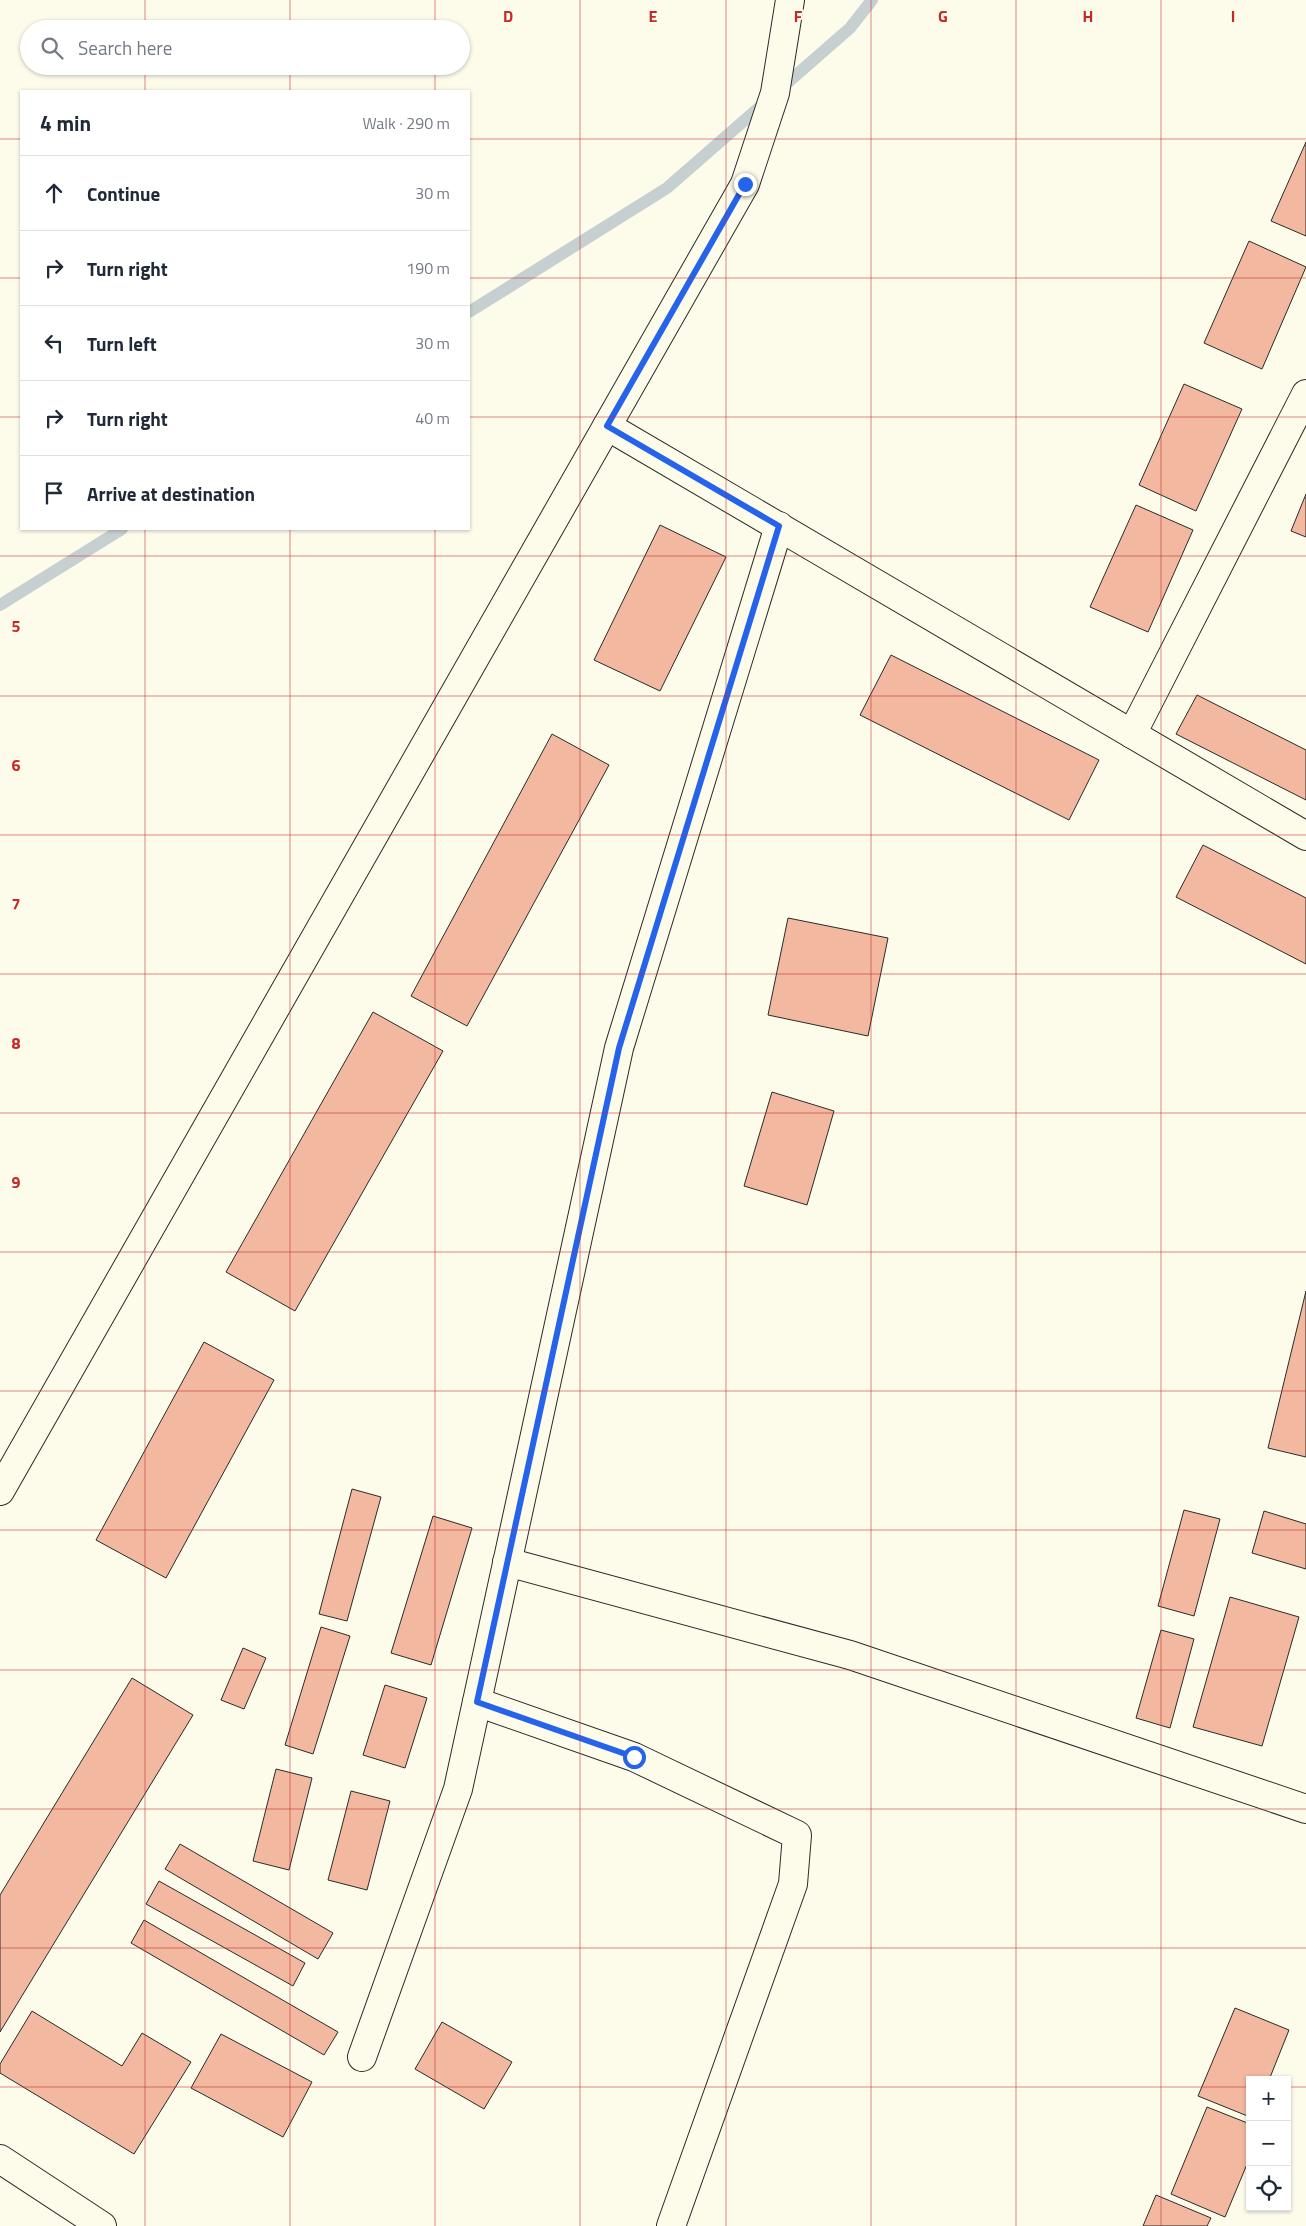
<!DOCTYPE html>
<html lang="en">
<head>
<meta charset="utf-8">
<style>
  :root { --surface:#fff; --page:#f6f6f7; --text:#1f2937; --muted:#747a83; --line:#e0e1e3 }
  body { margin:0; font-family:"Titillium Web",sans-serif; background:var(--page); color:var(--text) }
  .controls { position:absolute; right:15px; bottom:15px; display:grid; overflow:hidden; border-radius:0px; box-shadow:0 1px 4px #0004 }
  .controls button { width:45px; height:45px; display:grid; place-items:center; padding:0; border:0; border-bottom:1px solid var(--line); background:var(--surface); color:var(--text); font:25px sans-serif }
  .stop { position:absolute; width:15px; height:15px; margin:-11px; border:4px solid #2563eb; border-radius:50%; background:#fff }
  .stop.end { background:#2563eb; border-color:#fff; box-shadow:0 1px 5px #0008 }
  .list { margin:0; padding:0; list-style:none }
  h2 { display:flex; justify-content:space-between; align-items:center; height:65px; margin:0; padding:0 20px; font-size:21px }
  h2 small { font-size:16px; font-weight:400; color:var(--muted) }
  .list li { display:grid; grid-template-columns:32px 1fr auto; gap:15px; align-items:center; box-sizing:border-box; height:75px; padding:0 20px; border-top:1px solid var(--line) }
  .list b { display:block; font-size:19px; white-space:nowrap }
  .list em { font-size:16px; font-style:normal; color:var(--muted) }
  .icon { flex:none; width:28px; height:28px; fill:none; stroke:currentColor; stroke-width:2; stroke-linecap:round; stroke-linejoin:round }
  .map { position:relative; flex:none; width:1306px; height:2226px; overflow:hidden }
  .search { position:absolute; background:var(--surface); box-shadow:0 1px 4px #0004; left:20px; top:20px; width:450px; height:55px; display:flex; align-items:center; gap:12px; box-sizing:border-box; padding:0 18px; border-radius:28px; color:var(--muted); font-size:19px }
  .panel { position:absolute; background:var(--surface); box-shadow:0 1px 4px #0004; left:20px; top:90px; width:450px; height:440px; border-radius:0px }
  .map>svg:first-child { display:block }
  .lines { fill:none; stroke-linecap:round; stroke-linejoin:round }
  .stream { stroke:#c7d0d0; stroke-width:12 }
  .building { fill:#f2b8a0; stroke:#2b2b2b }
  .street-casing { stroke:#2b2b2b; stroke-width:30 }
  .primary-casing { stroke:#2b2b2b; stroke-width:30 }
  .street { stroke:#fdfbea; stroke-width:28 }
  .primary { stroke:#fdfbea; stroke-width:28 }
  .route { stroke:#2563eb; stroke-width:6 }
  .grid { fill:none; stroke:#c62828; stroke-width:1; stroke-opacity:0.55 }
  .grid-label { font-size:16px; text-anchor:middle; font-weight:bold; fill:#c62828; stroke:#fdfbea; stroke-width:4; stroke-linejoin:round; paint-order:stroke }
</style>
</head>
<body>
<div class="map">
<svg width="1306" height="2226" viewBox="0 0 1306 2226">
  <rect width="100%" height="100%" fill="#fdfbea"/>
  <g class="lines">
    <g class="stream">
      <polyline points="469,312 667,188 850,28 872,0"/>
      <polyline points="0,605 122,529"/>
    </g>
  </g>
  <g class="building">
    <polygon points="1306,142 1306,236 1271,221"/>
    <polygon points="1249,241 1306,267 1262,369 1204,343"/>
    <polygon points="1184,384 1242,409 1196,511 1139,485"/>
    <polygon points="1306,494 1306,537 1291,531"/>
    <polygon points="1136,505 1193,530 1148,632 1090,607"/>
    <polygon points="660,525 726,557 660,691 594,660"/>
    <polygon points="891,655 1099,760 1069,820 860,715"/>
    <polygon points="1197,695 1306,750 1306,800 1176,734"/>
    <polygon points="552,734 609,765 467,1026 411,996"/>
    <polygon points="1203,845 1306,898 1306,964 1176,897"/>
    <polygon points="788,918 888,938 868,1036 768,1015"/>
    <polygon points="373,1012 443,1051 295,1311 226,1272"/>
    <polygon points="772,1092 834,1111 807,1205 744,1186"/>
    <polygon points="1306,1291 1306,1457 1268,1448"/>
    <polygon points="204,1342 274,1380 166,1578 96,1540"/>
    <polygon points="352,1489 381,1497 347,1621 319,1614"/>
    <polygon points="1184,1510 1220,1519 1194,1616 1158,1606"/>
    <polygon points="1264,1511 1306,1524 1306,1569 1252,1553"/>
    <polygon points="433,1516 472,1528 431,1665 391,1653"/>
    <polygon points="1230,1597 1299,1617 1262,1746 1193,1727"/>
    <polygon points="321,1627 350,1636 313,1754 285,1745"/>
    <polygon points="1161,1630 1194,1639 1170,1728 1136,1718"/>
    <polygon points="243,1648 266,1658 244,1709 221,1700"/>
    <polygon points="132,1678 193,1715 0,2032 0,1895"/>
    <polygon points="385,1685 427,1698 405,1768 363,1755"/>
    <polygon points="276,1769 312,1778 289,1870 253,1861"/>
    <polygon points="351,1791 390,1801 367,1890 328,1880"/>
    <polygon points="180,1844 333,1933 318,1959 165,1869"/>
    <polygon points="159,1881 305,1963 293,1986 146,1904"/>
    <polygon points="144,1920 338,2032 324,2055 131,1943"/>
    <polygon points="1235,2008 1289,2030 1269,2080 1250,2080 1250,2117 1198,2096"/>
    <polygon points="32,2011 122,2066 142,2033 191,2062 134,2154 0,2073 0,2064"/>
    <polygon points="442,2022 512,2062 484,2109 415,2069"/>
    <polygon points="221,2034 312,2082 283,2137 191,2088"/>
    <polygon points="1207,2107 1250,2124 1250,2157 1225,2217 1171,2194"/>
    <polygon points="1156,2195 1211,2218 1207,2226 1143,2226"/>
  </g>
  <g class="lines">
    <g class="street-casing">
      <g id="street">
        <polyline points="607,426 1306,836"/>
        <polyline points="1132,734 1306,394"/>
        <polyline points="507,1562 850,1655 1306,1809"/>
        <polyline points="477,1702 634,1757 797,1835 793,1884 671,2226"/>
        <polyline points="362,2057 458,1789 619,1048 779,526"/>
        <polyline points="0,2159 102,2226"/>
      </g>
    </g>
    <g class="primary-casing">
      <polyline id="primary" points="0,1491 745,184 775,93 790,0"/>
    </g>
    <use href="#street" class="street"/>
    <use href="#primary" class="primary"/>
  </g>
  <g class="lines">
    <polyline class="route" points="634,1757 477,1702 619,1048 779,526 607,426 745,184"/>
  </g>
  <path class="grid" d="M145,0V29M290,0V29M435,0V29M580,0V2226M726,0V2226M871,0V2226M1016,0V2226M1161,0V2226M145,66V91M290,66V91M435,66V91M0,139H21M469,139H1306M0,278H21M469,278H1306M0,417H21M469,417H1306M145,529V2226M290,529V2226M435,529V2226M0,556H1306M0,696H1306M0,835H1306M0,974H1306M0,1113H1306M0,1252H1306M0,1391H1306M0,1530H1306M0,1670H1306M0,1809H1306M0,1948H1306M0,2087H1250M1287,2087H1306"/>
  <g class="grid-label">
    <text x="508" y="22">D</text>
    <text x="653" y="22">E</text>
    <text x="798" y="22">F</text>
    <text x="943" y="22">G</text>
    <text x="1088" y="22">H</text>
    <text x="1233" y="22">I</text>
    <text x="16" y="632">5</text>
    <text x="16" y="771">6</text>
    <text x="16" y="910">7</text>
    <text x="16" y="1049">8</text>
    <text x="16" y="1188">9</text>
  </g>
</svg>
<div class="controls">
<button>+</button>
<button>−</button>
<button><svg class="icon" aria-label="locate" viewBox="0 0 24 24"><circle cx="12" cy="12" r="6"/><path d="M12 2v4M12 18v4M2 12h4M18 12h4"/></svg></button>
</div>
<div class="stop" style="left:634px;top:1757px"></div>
<div class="stop end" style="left:745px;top:184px"></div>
<div class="search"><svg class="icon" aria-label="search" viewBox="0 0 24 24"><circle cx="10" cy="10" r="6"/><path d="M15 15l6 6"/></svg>Search here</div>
<section class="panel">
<h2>4 min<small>Walk · 290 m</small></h2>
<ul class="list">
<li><svg class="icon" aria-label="ahead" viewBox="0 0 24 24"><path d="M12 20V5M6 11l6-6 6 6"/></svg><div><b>Continue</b></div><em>30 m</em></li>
<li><svg class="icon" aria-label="right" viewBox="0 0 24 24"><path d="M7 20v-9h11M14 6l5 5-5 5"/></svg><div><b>Turn right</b></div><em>190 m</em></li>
<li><svg class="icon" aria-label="left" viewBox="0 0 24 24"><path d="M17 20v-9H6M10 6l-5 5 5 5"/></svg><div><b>Turn left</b></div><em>30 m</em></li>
<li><svg class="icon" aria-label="right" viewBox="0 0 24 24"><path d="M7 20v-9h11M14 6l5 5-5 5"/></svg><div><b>Turn right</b></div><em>40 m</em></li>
<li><svg class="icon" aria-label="arrive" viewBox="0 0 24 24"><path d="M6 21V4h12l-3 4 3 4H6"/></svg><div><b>Arrive at destination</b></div></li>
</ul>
</section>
</div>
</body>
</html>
